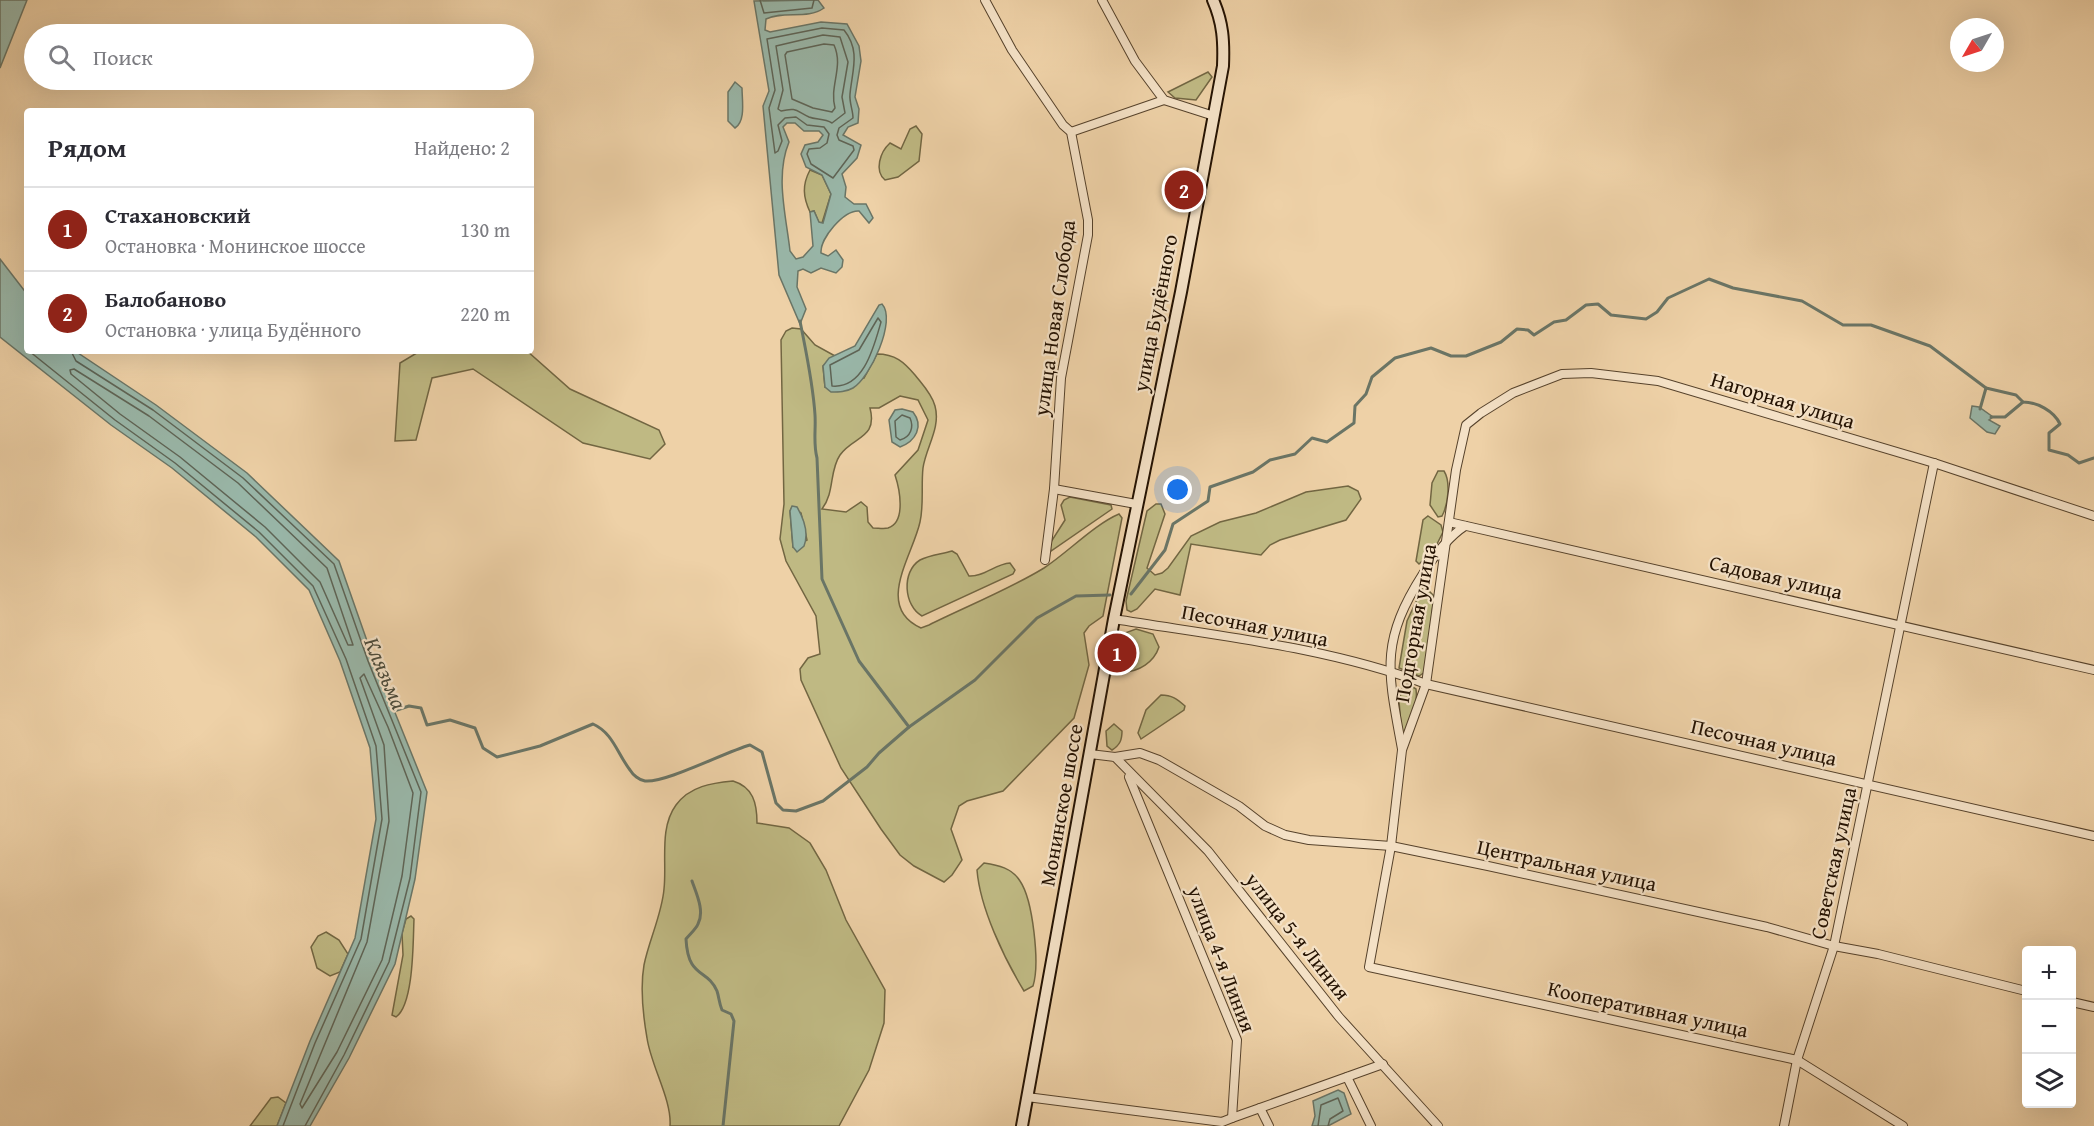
<!DOCTYPE html>
<html lang="ru">
<head>
<meta charset="utf-8">
<style>
  :root { --surface:#fff; --page:#f2f2f3; --text:#2b2b33; --muted:#7c7c81; --line:#e1e1e2; --accent:#8f2418 }
  body { margin:0; font-family:"Gentium Book Plus",serif; background:var(--page); color:var(--text) }
  .controls { position:absolute; right:18px; bottom:18px; display:grid; overflow:hidden; border-radius:6px; box-shadow:0 6px 24px #0002 }
  .controls button { width:54px; height:54px; display:grid; place-items:center; padding:0; border:0; border-bottom:2px solid var(--line); background:var(--surface); color:var(--text); font:30px sans-serif }
  .compass { position:absolute; left:1950px; top:18px; width:54px; height:54px; border-radius:50%; background:var(--surface); box-shadow:0 6px 24px #0002; rotate:231deg }
  .you { position:absolute; left:1178px; top:490px; width:21px; height:21px; margin:-15px; border:4px solid #fff; border-radius:50%; background:#1a73e8; box-shadow:0 0 0 9px #1a73e833 }
  .badge { display:grid; place-items:center; width:39px; height:39px; border-radius:50%; background:var(--accent); color:#fff; font-size:20px; font-weight:700 }
  .pin { position:absolute; translate:-50% -50%; border:3px solid #fff; box-shadow:0 2px 6px #0006 }
  .list { margin:0; padding:0; list-style:none }
  h2 { display:flex; justify-content:space-between; align-items:center; height:78px; margin:0; padding:0 24px; font-size:26px }
  h2 small { font-size:20px; font-weight:400; color:var(--muted) }
  .list li { display:grid; grid-template-columns:39px 1fr auto; gap:18px; align-items:center; box-sizing:border-box; height:84px; padding:0 24px; border-top:2px solid var(--line) }
  .list b { display:block; font-size:22px; white-space:nowrap }
  .list p { margin:0; font-size:20px; white-space:nowrap; color:var(--muted) }
  .list em { font-size:20px; font-style:normal; color:var(--muted) }
  .icon { flex:none; width:33px; height:33px; fill:none; stroke:currentColor; stroke-width:2; stroke-linecap:round; stroke-linejoin:round }
  .map { position:relative; flex:none; width:2094px; height:1126px; overflow:hidden }
  .search { position:absolute; background:var(--surface); box-shadow:0 6px 24px #0002; left:24px; top:24px; width:510px; height:66px; display:flex; align-items:center; gap:15px; box-sizing:border-box; padding:0 21px; border-radius:33px; color:var(--muted); font-size:22px }
  .panel { position:absolute; background:var(--surface); box-shadow:0 6px 24px #0002; left:24px; top:108px; width:510px; height:246px; border-radius:6px }
  .map>svg:first-child { display:block }
  .green { fill:#bfb983; stroke:#726642; stroke-width:1.5; fill-rule:evenodd }
  .water { fill:#99b7a9; stroke:#6a7566; stroke-width:1.5; fill-rule:evenodd }
  .lines { fill:none; stroke-linecap:round; stroke-linejoin:round }
  .shore { stroke:#5e6456; stroke-width:1.5 }
  .stream { stroke:#6a7566; stroke-width:3 }
  .minor-casing { stroke:#56422b; stroke-width:10 }
  .secondary-casing { stroke:#241202; stroke-width:14 }
  .minor { stroke:#f4e1c6; stroke-width:8 }
  .secondary { stroke:#f4e1c6; stroke-width:10 }
  .labels { text-anchor:middle; dominant-baseline:central; stroke-width:4.5; stroke-linejoin:round; paint-order:stroke }
  .street-label { font-size:21px; fill:#241202; stroke:#f4e1c6 }
  .water-label { font-size:22px; font-style:italic; fill:#4d4c3c; stroke:#f4e1c6 }
</style>
</head>
<body>
<div class="map">
<svg width="2094" height="1126" viewBox="0 0 2094 1126">
  <rect width="100%" height="100%" fill="#eed1a7"/>
  <filter id="stains"><feTurbulence type="fractalNoise" baseFrequency=".00333" numOctaves="4"/><feColorMatrix values="0 0 0 0 .2 0 0 0 0 .09 0 0 0 0 .02 0 0 0 .5 -.17"/></filter>
  <radialGradient id="worn" r=".72"><stop offset=".6" stop-color="#630" stop-opacity="0"/><stop offset="1" stop-color="#630" stop-opacity=".3"/></radialGradient>
  <g class="green">
    <polygon points="1208,72 1212,77 1196,100 1175,98 1168,92"/>
    <path d="M916,126L922,134L919,161L898,177L885,180C874,171 880,152 890,143L901,149L910,129Z"/>
    <path d="M810,170L822,175L831,194L822,223H819L814,211L810,212C803,197 802,185 810,170Z"/>
    <path d="M792,328L801,329L815,345L835,356L823,366L825,387L864,378L877,354C895,354 904,362 915,375C922,384 932,394 935,406C941,428 926,447 923,468C921,486 924,505 920,522C913,555 874,607 921,628L929,625C965,607 1010,589 1044,568C1067,553 1095,524 1119,514L1122,518L1103,616L1089,626L1084,633L1089,665L1074,718L1003,791L967,801L959,806L951,829L962,860L952,875L944,882L914,866L900,855L881,829L841,768L801,680L800,669L808,658L820,654L816,616L786,561L780,539L784,504L781,340L786,331ZM900,396L918,400L928,420L918,450L895,475C899,487 907,522 888,528C884,529 878,528 873,528L868,522L867,507L861,502L846,512L822,509C835,492 829,471 840,455C853,436 878,439 870,408H879ZM792,507L801,513L807,540L793,547L790,511Z"/>
    <polygon points="420,351 527,351 570,389 659,430 665,444 650,459 583,443 473,369 432,378 416,440 395,441 400,363"/>
    <path d="M1438,471H1444C1451,482 1448,505 1442,516L1438,517L1430,505L1432,483Z"/>
    <polygon points="1348,486 1358,491 1361,499 1346,520 1280,540 1270,545 1261,555 1191,544 1180,595 1155,589 1137,609 1131,612 1127,610 1126,601 1147,511 1156,504 1161,504 1165,514 1147,568 1155,575 1162,573 1168,568 1191,536 1220,522 1256,513 1306,492"/>
    <polygon points="1070,497 1111,505 1112,509 1051,551 1049,545 1065,520 1061,505 1064,500"/>
    <polygon points="1428,516 1441,525 1443,532 1434,550 1419,564 1416,561 1423,520"/>
    <path d="M952,551L957,554L969,576C984,577 995,564 1010,563L1015,570L1013,574L922,616C904,606 901,572 920,560C929,555 942,554 952,551Z"/>
    <polygon points="1422,589 1427,589 1434,596 1425,672 1419,676 1399,668 1407,621"/>
    <path d="M1136,629L1153,634L1159,647C1154,662 1139,672 1123,672L1122,638L1125,633Z"/>
    <path d="M1408,684L1416,689C1418,702 1412,728 1402,737L1399,701L1403,685Z"/>
    <path d="M1161,695C1172,695 1177,699 1185,706L1184,710L1141,739L1138,733L1146,710Z"/>
    <path d="M1114,724L1122,731C1122,740 1120,745 1112,750L1107,746L1106,731Z"/>
    <path d="M733,781C753,787 757,803 757,823L789,828L810,843L826,870L846,920L885,990L884,1023L869,1070L839,1126H670C672,1100 651,1066 647,1038C643,1015 640,988 644,965C649,940 662,914 664,889C667,862 659,828 676,805C690,786 712,783 733,781Z"/>
    <path d="M984,863C998,865 1012,868 1020,881C1033,900 1040,964 1033,986L1024,991C1004,958 980,908 977,870Z"/>
    <path d="M411,916L414,919C413,941 414,1004 396,1017L392,1015L403,955L402,933L406,919Z"/>
    <polygon points="326,932 339,940 348,954 340,972 330,976 317,968 311,947 318,936"/>
    <polygon points="278,1097 286,1103 277,1126 250,1126 271,1098"/>
  </g>
  <g class="water">
    <polygon points="0,0 27,0 0,68"/>
    <path d="M818,0L824,8C807,20 784,10 766,19L765,30L770,32L821,22L847,24L859,46L861,61L855,97L859,109L858,123L848,127L843,135L861,145L857,158L842,174L846,187L845,197L854,204H866L873,218L869,223L859,211C844,210 820,238 821,253L828,256L836,250L843,260L842,267L836,273L821,268L811,273L803,269L798,271L797,287L806,309L800,324L779,275L763,106L769,91L754,1ZM787,123H795L804,131H819L823,135L818,142L805,145L801,154L806,167L822,175L831,194L823,223L819,222L814,211L810,212L813,246L803,257L796,259L790,251C786,215 775,176 789,142L783,127Z"/>
    <path d="M735,82L742,88C742,100 746,121 735,128L728,121V92Z"/>
    <polygon points="0,259 27,294 27,351 75,351 156,405 247,473 339,561 373,658 427,792 415,879 395,964 349,1058 310,1126 277,1126 310,1041 355,938 376,819 370,748 340,661 309,590 256,537 172,468 111,425 0,337"/>
    <path d="M882,304C897,320 870,378 853,388C846,392 839,392 831,392L825,387L823,366L829,358L855,346L879,305Z"/>
    <polygon points="1972,406 1979,407 1993,417 1989,420 2000,426 1995,434 1987,432 1970,418"/>
    <path d="M902,409L913,412C924,426 916,441 900,447L892,442L889,420L895,410Z"/>
    <path d="M792,506L797,507C804,519 809,533 804,546L797,552L793,547L790,511Z"/>
    <polygon points="1338,1090 1344,1093 1351,1114 1328,1126 1312,1126 1315,1116 1313,1101"/>
  </g>
  <g class="lines">
    <g class="shore">
      <polyline points="760,0 764,13 812,8 814,0"/>
      <path d="M822,28L844,30C861,51 852,71 850,94C849,102 853,110 853,118L839,128L837,135L839,140L853,146L854,150L833,178L811,164L807,154L809,149L820,148L827,143L829,134L824,127L807,125L796,117L785,118L778,125L782,141L778,151L775,153L769,108L775,90L767,39Z"/>
      <path d="M823,35L840,37L848,62L842,97L845,113L832,123C824,118 816,120 809,117C796,111 797,107 781,111L778,109L783,90L776,46Z"/>
      <path d="M824,44L834,45C844,67 829,86 835,108L832,112L813,108L792,99L785,55L787,52Z"/>
      <path d="M878,318L881,322C874,346 864,389 832,386L830,365L859,350Z"/>
      <polyline points="29,351 115,420 175,463 259,532 313,586 346,659 376,746 382,819 361,939 315,1043 283,1126"/>
      <polyline points="71,351 76,361 153,410 243,478 334,564 368,661 421,792 410,878 389,962 344,1055 305,1126"/>
      <polygon points="74,369 149,416 238,483 327,568 353,645 348,645 320,582 265,527 180,457 120,414 71,374 70,370"/>
      <path d="M902,415L910,418C914,427 911,437 900,440L896,437L895,421Z"/>
      <polygon points="364,674 388,727 413,793 402,876 382,960 337,1052 302,1108 300,1104 367,942 389,821 384,745 360,678"/>
      <polyline points="1318,1126 1321,1105 1338,1098 1343,1111 1330,1119 1328,1126"/>
    </g>
    <g class="stream">
      <path d="M800,321C806,352 813,383 815,415C816,430 813,443 817,458L822,579L859,661L909,727"/>
      <polyline points="1980,409 1986,388"/>
      <polyline points="1991,417 2005,417 2023,402"/>
      <path d="M1131,594L1165,550L1173,524L1208,501L1210,487L1253,472L1270,460L1295,454L1312,438L1327,442L1354,423L1355,406L1366,394L1372,377L1395,358L1431,348L1451,356H1466L1501,342L1517,329L1528,330L1534,335L1554,322L1566,320L1586,305L1598,304L1611,315L1646,319L1657,312L1668,298L1709,279L1733,288L1802,301L1843,325H1871L1930,346L1986,388L2016,395L2023,402C2037,402 2054,411 2060,424L2049,433V450L2068,455L2079,463L2094,458"/>
      <path d="M394,711L409,706L421,708L427,725L450,720L475,728L483,748L497,757L540,746L593,724C613,733 617,753 630,770C633,775 639,780 645,781C666,783 725,752 750,745L762,752L776,803L783,810L796,811L823,801L867,767L879,753L909,727L975,680L1037,618L1076,596L1110,595"/>
      <path d="M692,881C696,893 705,911 698,924C696,929 690,934 686,939C688,979 707,968 717,991C719,997 719,1003 722,1010L731,1014L734,1021L723,1126"/>
    </g>
    <g class="minor-casing">
      <g id="minor">
        <polyline points="985,0 1012,50 1063,125 1071,132 1088,220 1088,235 1061,378 1054,489 1045,560"/>
        <polyline points="1102,0 1135,61 1164,100 1214,116"/>
        <polyline points="1071,132 1164,100"/>
        <polyline points="1054,489 1136,504"/>
        <polyline points="1449,522 2094,670"/>
        <path d="M1114,619C1218,636 1327,647 1426,684L2094,836"/>
        <path d="M1402,749C1388,672 1379,643 1423,574C1434,556 1448,537 1465,526"/>
        <polyline points="1090,754 1115,757 1208,851 1339,1017 1438,1126"/>
        <polyline points="1115,757 1140,753 1159,760 1239,806 1265,826 1285,835 1309,840 1391,846 1488,866 1767,927 1834,946 1878,954 2026,991"/>
        <polyline points="1129,777 1237,1040 1232,1118 1260,1108 1269,1126"/>
        <polyline points="2072,1002 2094,1007"/>
        <polyline points="1347,1077 1371,1126"/>
        <polyline points="1027,1097 1222,1122 1232,1118"/>
        <polyline points="1260,1108 1383,1064"/>
        <polyline points="1784,1126 1797,1060 1834,946 1934,463"/>
        <polyline points="1903,1126 1797,1060 1369,967 1391,846 1402,750 1426,684 1456,470 1466,425 1481,413 1513,393 1562,374 1591,373 1658,381 1934,463 2094,516"/>
      </g>
    </g>
    <g class="secondary-casing">
      <path id="secondary" d="M1022,1126L1114,619L1181,292L1223,66C1224,41 1223,23 1213,0"/>
    </g>
    <use href="#minor" class="minor"/>
    <use href="#secondary" class="secondary"/>
  </g>
  <g class="labels">
    <g class="street-label">
      <text transform="translate(1155 313) rotate(-79)">улица Будённого</text>
      <text transform="translate(1054 318) rotate(-82)">улица Новая Слобода</text>
      <text transform="translate(1783 400) rotate(17)">Нагорная улица</text>
      <text transform="translate(1776 577) rotate(13)">Садовая улица</text>
      <text transform="translate(1415 623) rotate(-80)">Подгорная улица</text>
      <text transform="translate(1255 625) rotate(11)">Песочная улица</text>
      <text transform="translate(1764 742) rotate(13)">Песочная улица</text>
      <text transform="translate(1061 805) rotate(-80)">Монинское шоссе</text>
      <text transform="translate(1833 863) rotate(-78)">Советская улица</text>
      <text transform="translate(1567 865) rotate(12)">Центральная улица</text>
      <text transform="translate(1298 936) rotate(52)">улица 5-я Линия</text>
      <text transform="translate(1222 959) rotate(69)">улица 4-я Линия</text>
      <text transform="translate(1648 1009) rotate(12)">Кооперативная улица</text>
    </g>
    <g class="water-label">
      <text transform="translate(386 673) rotate(67)">Клязьма</text>
    </g>
  </g>
  <rect width="100%" height="100%" filter="url(#stains)"/>
  <rect width="100%" height="100%" fill="url(#worn)"/>
</svg>
<div class="controls">
<button>+</button>
<button>−</button>
<button><svg class="icon" aria-label="layers" viewBox="0 0 24 24"><path d="M12 4l9 5-9 5-9-5zM3 14l9 5 9-5"/></svg></button>
</div>
<svg class="compass" viewBox="-18 -18 36 36"><path d="M0-13l5 13h-10z" fill="#e53935"/><path d="M0 13l5-13h-10z" fill="#7c7c81"/></svg>
<div class="you"></div>
<div class="pin badge" style="left:1117px;top:653px">1</div>
<div class="pin badge" style="left:1184px;top:190px">2</div>
<div class="search"><svg class="icon" aria-label="search" viewBox="0 0 24 24"><circle cx="10" cy="10" r="6"/><path d="M15 15l6 6"/></svg>Поиск</div>
<section class="panel">
<h2>Рядом<small>Найдено: 2</small></h2>
<ul class="list">
<li><span class="badge">1</span><div><b>Стахановский</b><p>Остановка · Монинское шоссе</p></div><em>130 m</em></li>
<li><span class="badge">2</span><div><b>Балобаново</b><p>Остановка · улица Будённого</p></div><em>220 m</em></li>
</ul>
</section>
</div>
</body>
</html>
